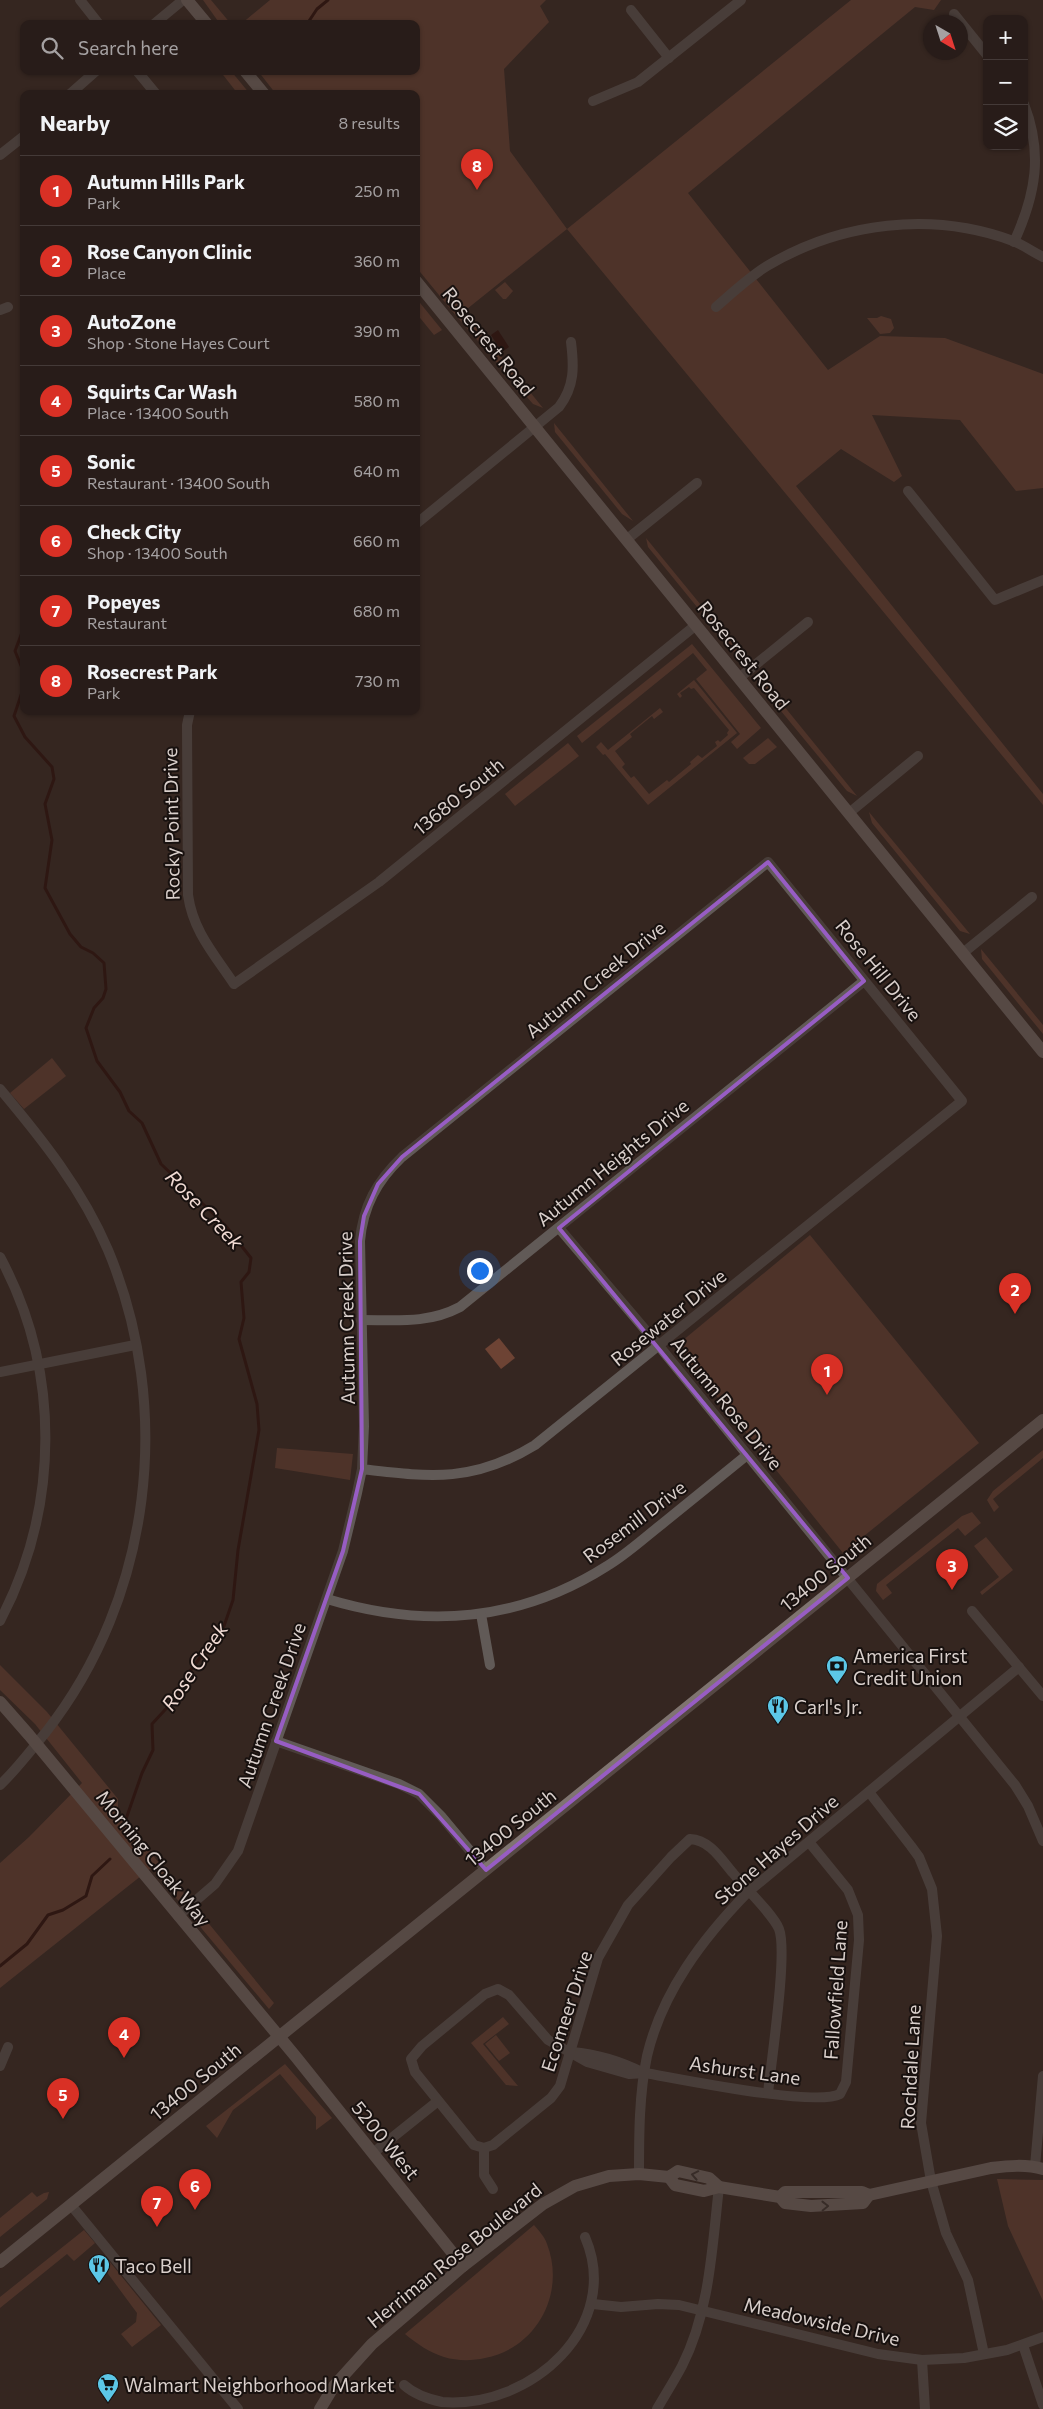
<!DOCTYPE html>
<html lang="en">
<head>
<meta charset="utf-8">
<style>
  :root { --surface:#281c19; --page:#302522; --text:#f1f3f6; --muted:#a5a1a2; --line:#443a38; --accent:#d93025 }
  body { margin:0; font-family:Commissioner,sans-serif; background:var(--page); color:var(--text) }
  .controls { position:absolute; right:15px; top:15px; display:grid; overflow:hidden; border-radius:10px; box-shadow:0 1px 4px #0004 }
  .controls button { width:45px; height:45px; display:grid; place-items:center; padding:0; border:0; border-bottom:1px solid var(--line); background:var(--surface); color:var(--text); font:25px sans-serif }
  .compass { position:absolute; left:923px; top:15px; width:45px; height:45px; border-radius:50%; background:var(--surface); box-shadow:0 1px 4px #0004; rotate:141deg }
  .you { position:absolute; left:479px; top:1270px; width:18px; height:18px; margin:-12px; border:4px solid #fff; border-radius:50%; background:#1a73e8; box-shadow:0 0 0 8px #1a73e833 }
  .badge { display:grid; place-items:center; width:32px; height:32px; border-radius:50%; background:var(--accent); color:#fff; font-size:16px; font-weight:700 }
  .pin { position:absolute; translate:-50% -41px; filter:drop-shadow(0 1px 2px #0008) }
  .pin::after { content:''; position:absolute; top:26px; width:18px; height:15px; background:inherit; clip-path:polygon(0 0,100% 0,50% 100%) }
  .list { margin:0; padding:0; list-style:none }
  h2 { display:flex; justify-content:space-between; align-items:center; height:65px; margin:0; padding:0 20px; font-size:21px }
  h2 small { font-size:16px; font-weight:400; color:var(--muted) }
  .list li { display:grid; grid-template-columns:32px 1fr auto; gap:15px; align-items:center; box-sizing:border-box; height:70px; padding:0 20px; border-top:1px solid var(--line) }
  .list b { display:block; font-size:19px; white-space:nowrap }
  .list p { margin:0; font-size:16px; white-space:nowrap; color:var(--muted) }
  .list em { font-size:16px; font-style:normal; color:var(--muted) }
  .icon { flex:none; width:28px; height:28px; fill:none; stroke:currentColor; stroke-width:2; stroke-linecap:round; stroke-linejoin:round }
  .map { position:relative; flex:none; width:1043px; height:2409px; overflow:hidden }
  .search { position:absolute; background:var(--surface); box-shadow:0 1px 4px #0004; left:20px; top:20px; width:400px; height:55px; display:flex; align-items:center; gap:12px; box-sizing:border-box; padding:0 18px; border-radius:10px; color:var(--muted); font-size:19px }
  .panel { position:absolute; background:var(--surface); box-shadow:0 1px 4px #0004; left:20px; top:90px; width:400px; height:625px; border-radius:10px }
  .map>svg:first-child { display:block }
  .green { fill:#6d4334 }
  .water { fill:#270500 }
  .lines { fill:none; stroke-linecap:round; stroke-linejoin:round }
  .stream { stroke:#270500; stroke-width:3 }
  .street { stroke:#615a57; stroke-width:10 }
  .secondary { stroke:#7f7470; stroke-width:12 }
  .oneway { stroke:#3c3431 }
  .marked { fill:none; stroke:#975dc3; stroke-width:4; stroke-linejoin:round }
  .labels { text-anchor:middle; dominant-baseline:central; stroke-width:4; stroke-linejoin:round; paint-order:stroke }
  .street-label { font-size:19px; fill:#d9cfcb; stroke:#18110f }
  .poi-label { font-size:19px; fill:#d9cfcb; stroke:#18110f; text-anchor:start }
  .water-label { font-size:20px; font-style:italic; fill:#f1dbd4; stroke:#18110f }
</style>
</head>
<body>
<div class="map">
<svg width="1043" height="2409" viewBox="0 0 1043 2409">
  <rect width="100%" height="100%" fill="#352621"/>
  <g class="green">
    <polygon points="203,0 211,0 231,24 220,24"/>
    <polygon points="270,0 546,0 540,6 549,22 504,69 510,151 567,229 851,0 941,0 934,10 915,7 688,193 828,370 880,336 945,338 1043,374 1043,488 1016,491 960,420 872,415 902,476 894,482 841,449 796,486 1043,794 1043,805 567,229 457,317 416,267 416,94 276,94 258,71 416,71 416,24 241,24"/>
    <polygon points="220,71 231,71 250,94 238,94"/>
    <polygon points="505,282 513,291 506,299 503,299 495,290"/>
    <polygon points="416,298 442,330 434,335 416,313"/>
    <polygon points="465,312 543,408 533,404 458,318"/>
    <polygon points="881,316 891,319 894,328 890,333 880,334 867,318 877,318"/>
    <polygon points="554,423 633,521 622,514 555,432"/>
    <polygon points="646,538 746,660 737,656 648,547"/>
    <polygon points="692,644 761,728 737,749 731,742 740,734 696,679 707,670 693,653 582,743 577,736"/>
    <polygon points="758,674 857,796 847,791 762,688 758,680"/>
    <polygon points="694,680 737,733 648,805 605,754 603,755 596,747 601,742 608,750 660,708 663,712 654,719 652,716 630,734 632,737 615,751 625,764 622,767 631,778 634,776 649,794 667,780 669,782 691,764 690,762 698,755 702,758 717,746 715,742 718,740 720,742 728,735 727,733 729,730 694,688 691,689 689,687 680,693 682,696 680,698 677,694"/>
    <polygon points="768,738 777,747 755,764 749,764 743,758"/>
    <polygon points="568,743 579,756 515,806 505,794"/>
    <polygon points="869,812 970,934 960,931 872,823"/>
    <polygon points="981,949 1043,1025 1043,1034 982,959"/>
    <polygon points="52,1058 66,1076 24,1109 10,1093"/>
    <polygon points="810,1235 979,1443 843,1553 676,1346"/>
    <polygon points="499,1338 515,1358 501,1369 485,1349"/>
    <polygon points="277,1448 353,1454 350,1480 275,1468"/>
    <polygon points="1043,1450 1043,1458 993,1499 999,1507 994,1512 987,1500 993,1491"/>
    <polygon points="972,1512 981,1523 965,1536 958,1528 886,1585 892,1593 883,1600 876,1591 877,1584 962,1516"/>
    <polygon points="986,1537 1013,1570 982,1595 980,1592 999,1577 974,1546"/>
    <polygon points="0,1665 47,1712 118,1799 118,1813 274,2003 269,2009 151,1868 0,1988 0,1863 29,1837 82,1783 35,1724 0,1690"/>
    <polygon points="503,2017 509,2024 483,2044 518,2086 506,2085 471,2043"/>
    <polygon points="496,2035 510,2053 499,2061 485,2044"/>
    <polygon points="285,2064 332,2118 316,2130 316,2117 280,2074 233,2110 217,2138 206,2126"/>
    <polygon points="997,2179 1043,2180 1043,2301 1008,2226"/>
    <polygon points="32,2192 37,2197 44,2193 49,2192 47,2199 0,2237 0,2218"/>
    <path d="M534,2225C539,2231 545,2237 547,2244C566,2293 537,2348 485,2358C472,2361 457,2361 444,2357C429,2352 417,2344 405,2334Z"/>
    <polygon points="84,2230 95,2243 74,2261 67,2254 0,2308 0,2297"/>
    <polygon points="105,2256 161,2325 132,2347 121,2334 136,2322 137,2313 100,2263 101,2257"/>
  </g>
  <polygon class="water" points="498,330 509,347 502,352 491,335"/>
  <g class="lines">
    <g class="stream">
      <polyline points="307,24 317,9 328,0"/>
      <polyline points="24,627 15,651 24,673"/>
      <polyline points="24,686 14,716 25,737 52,767 54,779 45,804 52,840 45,888 70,934 81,947 93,953 104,963 106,989 103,998 94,1008 86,1028 97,1061 120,1092 129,1111 142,1123 161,1164 225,1225 251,1258 249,1272 241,1282 244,1318 239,1339 257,1404 259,1430 238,1550 233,1600 224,1626 190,1671 175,1699 152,1724 153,1750 142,1773 126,1819"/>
      <polyline points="0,1966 27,1944 48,1915 63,1910 86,1896 92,1876 110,1859"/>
    </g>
    <g class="street">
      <polyline points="80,0 99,24"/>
      <polyline points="631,10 669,58"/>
      <polyline points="954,14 987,55"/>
      <polyline points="154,24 183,0"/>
      <polyline points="137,71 156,94"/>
      <polyline points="70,94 96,71"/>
      <polyline points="593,101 638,82 741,0"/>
      <polyline points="0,155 24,136"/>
      <path d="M1014,242C1036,194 1043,153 1024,104"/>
      <path d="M716,307C732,293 749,277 767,266C841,222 932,211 1013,241C1023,245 1033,252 1043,257"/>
      <polyline points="0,310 8,307"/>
      <polyline points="908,491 995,600 1043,580"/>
      <path d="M416,524L559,407C575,386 574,366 571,342"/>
      <polyline points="626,540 697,483"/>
      <polyline points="739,678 808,622"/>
      <path d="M190,711L187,725L188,895C193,931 214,954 234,984L379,882L696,625"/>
      <polyline points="849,813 918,756"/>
      <polyline points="963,953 1032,897"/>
      <path d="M0,1089C42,1139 82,1189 108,1250C174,1408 152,1597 46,1732C31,1750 17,1769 0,1785"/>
      <polyline points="559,1228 659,1346 1015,1785 1028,1806 1043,1841"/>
      <path d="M0,1257C61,1370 60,1507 0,1621"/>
      <path d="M361,1320C396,1320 428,1324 460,1307L864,981"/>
      <polyline points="0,1372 135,1345"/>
      <path d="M327,1599C426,1629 519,1622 607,1566C627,1554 644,1538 662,1524C690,1501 719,1478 747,1455"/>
      <polyline points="972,1611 1043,1696"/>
      <polyline points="481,1614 490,1665"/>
      <polyline points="276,1741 399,1784 419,1794 441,1816 486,1870"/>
      <polyline points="869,1792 911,1846 919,1857 932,1889 937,1936 921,2123 931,2181 946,2233 968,2280 984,2354"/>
      <path d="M178,1916L215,1884L238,1851L343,1551L357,1493L362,1469L364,1426L360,1241C363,1206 377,1181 402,1157L768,862L962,1101L535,1445C473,1483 430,1477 362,1469"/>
      <path d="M572,2052C597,2054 622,2062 644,2073"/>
      <polyline points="0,2066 8,2047"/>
      <path d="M484,2148L474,2145L415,2072L411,2059L422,2046L485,1994L498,1989L509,1995L548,2040L587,2062L629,2074L645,2073C680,2079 815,2107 840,2094L846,2082L859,1940L858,1915L848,1890L809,1842"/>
      <path d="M484,2148L493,2145L551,2098L560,2086L598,1958L628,1905L671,1857L690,1839C710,1840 721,1859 733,1873C745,1888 773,1914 779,1929C788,1952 771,2063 768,2093"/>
      <polyline points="484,2148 484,2175 493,2189"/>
      <polyline points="373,2153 438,2101"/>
      <polyline points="1035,2166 1043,2076"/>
      <path d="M639,2174C639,2135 639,2095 647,2056C662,1992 703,1938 748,1892L1019,1667"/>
      <polyline points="71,2205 238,2409"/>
      <polyline points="593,2304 621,2307 658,2304 679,2305 878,2354 922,2360 964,2358 1007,2350 1043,2337"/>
      <polyline points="1023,2345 1043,2405"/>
      <polyline points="922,2360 925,2409"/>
      <path d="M404,2385C415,2395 428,2399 442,2402C532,2409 623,2325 585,2237"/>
      <path d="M657,2409C665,2395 674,2381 682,2366C710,2311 712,2247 719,2187"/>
    </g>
    <g class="secondary">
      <polyline points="187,0 207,24"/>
      <polyline points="245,71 264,94"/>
      <polyline points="416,281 1043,1052"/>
      <polyline points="0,1702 29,1735 296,2057 463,2266"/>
      <polyline points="669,2177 675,2185 704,2191 719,2187 780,2197 785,2203 811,2206 863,2203 869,2195"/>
      <path d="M780,2197L785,2192H862L869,2195L991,2168C1008,2166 1026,2164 1043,2169"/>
      <polyline points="0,2262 1043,1420"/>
      <polyline points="320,2409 334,2386 372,2344 463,2266 543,2204 575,2186 609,2176 639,2174 669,2177 678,2171 709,2178 719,2187"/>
    </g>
  </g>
  <defs><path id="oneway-chevron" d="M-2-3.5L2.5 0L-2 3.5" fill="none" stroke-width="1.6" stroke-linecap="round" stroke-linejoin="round" transform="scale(1.25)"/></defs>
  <g class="oneway">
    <use href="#oneway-chevron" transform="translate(695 2175) rotate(-169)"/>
    <use href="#oneway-chevron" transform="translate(825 2206) rotate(-1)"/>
  </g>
  <path d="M0 0H1043V2409H0ZM768,862L864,981L559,1228L848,1578L486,1870L419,1794L276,1741L343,1551L362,1469L360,1241L364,1216L378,1184L402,1157Z" fill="#352621" fill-opacity=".55" fill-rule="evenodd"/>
  <path class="marked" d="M768,862L864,981L559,1228L848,1578L486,1870L419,1794L276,1741L343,1551L362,1469L360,1241L364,1216L378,1184L402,1157Z"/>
  <defs>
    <g id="bank-pin" transform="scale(1.125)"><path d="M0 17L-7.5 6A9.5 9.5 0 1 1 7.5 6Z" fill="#5cc7e7" stroke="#18110f"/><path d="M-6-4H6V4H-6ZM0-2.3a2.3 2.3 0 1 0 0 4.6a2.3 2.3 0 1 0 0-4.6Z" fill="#111"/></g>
    <g id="restaurant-pin" transform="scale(1.125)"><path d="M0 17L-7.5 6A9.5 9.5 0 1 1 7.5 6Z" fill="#5cc7e7" stroke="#18110f"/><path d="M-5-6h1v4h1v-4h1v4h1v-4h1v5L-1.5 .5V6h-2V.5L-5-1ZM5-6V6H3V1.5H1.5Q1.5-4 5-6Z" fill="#111"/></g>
    <g id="supermarket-pin" transform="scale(1.125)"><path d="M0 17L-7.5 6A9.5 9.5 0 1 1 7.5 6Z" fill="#5cc7e7" stroke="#18110f"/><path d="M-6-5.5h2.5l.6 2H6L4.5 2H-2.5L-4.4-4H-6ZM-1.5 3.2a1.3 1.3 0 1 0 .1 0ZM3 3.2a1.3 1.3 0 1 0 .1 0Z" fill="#111"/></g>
  </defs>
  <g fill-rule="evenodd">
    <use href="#bank-pin" x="837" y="1666"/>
    <use href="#restaurant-pin" x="778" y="1706"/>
    <use href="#restaurant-pin" x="99" y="2265"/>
    <use href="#supermarket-pin" x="108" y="2384"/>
  </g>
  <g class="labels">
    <g class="street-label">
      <text transform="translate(489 341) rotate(51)">Rosecrest Road</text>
      <text transform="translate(744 655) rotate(51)">Rosecrest Road</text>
      <text transform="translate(458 796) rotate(-39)">13680 South</text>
      <text transform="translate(171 824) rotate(-91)">Rocky Point Drive</text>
      <text transform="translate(879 970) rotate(51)">Rose Hill Drive</text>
      <text transform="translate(595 979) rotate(-39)">Autumn Creek Drive</text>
      <text transform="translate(612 1162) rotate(-39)">Autumn Heights Drive</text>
      <text transform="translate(668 1317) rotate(-39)">Rosewater Drive</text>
      <text transform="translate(346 1318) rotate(-91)">Autumn Creek Drive</text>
      <text transform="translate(727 1403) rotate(51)">Autumn Rose Drive</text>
      <text transform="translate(634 1521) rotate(-37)">Rosemill Drive</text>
      <text transform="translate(825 1572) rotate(-39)">13400 South</text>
      <text transform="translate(271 1705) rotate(-71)">Autumn Creek Drive</text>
      <text transform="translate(510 1827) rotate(-39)">13400 South</text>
      <text transform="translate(776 1849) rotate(-41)">Stone Hayes Drive</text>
      <text transform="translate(154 1858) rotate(51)">Morning Cloak Way</text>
      <text transform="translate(835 1990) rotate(-86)">Fallowfield Lane</text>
      <text transform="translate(566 2011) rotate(-72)">Ecomeer Drive</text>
      <text transform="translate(910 2067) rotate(-87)">Rochdale Lane</text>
      <text transform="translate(745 2070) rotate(8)">Ashurst Lane</text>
      <text transform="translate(195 2081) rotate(-39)">13400 South</text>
      <text transform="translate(386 2140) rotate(51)">5200 West</text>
      <text transform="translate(454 2255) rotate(-39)">Herriman Rose Boulevard</text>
      <text transform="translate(822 2321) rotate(13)">Meadowside Drive</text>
    </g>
    <g class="poi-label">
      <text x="853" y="1655">America First<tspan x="853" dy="22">Credit Union</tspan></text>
      <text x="794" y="1706">Carl's Jr.</text>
      <text x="115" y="2265">Taco Bell</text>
      <text x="124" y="2384">Walmart Neighborhood Market</text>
    </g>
    <g class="water-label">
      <text transform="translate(205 1209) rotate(46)">Rose Creek</text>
      <text transform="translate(194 1666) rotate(-56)">Rose Creek</text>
    </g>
  </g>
</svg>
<div class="controls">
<button>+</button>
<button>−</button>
<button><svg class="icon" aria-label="layers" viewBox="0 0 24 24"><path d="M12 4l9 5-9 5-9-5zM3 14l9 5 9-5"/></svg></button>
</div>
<svg class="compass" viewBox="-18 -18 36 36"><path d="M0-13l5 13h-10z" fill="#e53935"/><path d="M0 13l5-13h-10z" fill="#a5a1a2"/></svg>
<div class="you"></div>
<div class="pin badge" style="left:827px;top:1395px">1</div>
<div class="pin badge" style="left:1015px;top:1314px">2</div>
<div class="pin badge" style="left:952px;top:1590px">3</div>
<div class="pin badge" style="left:124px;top:2058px">4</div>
<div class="pin badge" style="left:63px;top:2119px">5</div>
<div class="pin badge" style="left:195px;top:2210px">6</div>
<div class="pin badge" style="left:157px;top:2227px">7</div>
<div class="pin badge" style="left:477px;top:190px">8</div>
<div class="search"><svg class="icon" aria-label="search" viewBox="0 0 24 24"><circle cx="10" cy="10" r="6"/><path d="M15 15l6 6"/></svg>Search here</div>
<section class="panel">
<h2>Nearby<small>8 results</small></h2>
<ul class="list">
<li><span class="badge">1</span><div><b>Autumn Hills Park</b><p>Park</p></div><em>250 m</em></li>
<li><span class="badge">2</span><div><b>Rose Canyon Clinic</b><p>Place</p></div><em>360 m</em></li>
<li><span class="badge">3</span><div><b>AutoZone</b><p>Shop · Stone Hayes Court</p></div><em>390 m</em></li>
<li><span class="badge">4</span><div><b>Squirts Car Wash</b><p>Place · 13400 South</p></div><em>580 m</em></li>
<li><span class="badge">5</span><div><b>Sonic</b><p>Restaurant · 13400 South</p></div><em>640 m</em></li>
<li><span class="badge">6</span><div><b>Check City</b><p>Shop · 13400 South</p></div><em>660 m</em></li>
<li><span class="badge">7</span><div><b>Popeyes</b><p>Restaurant</p></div><em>680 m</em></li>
<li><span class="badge">8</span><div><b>Rosecrest Park</b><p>Park</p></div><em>730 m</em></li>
</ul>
</section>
</div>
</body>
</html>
